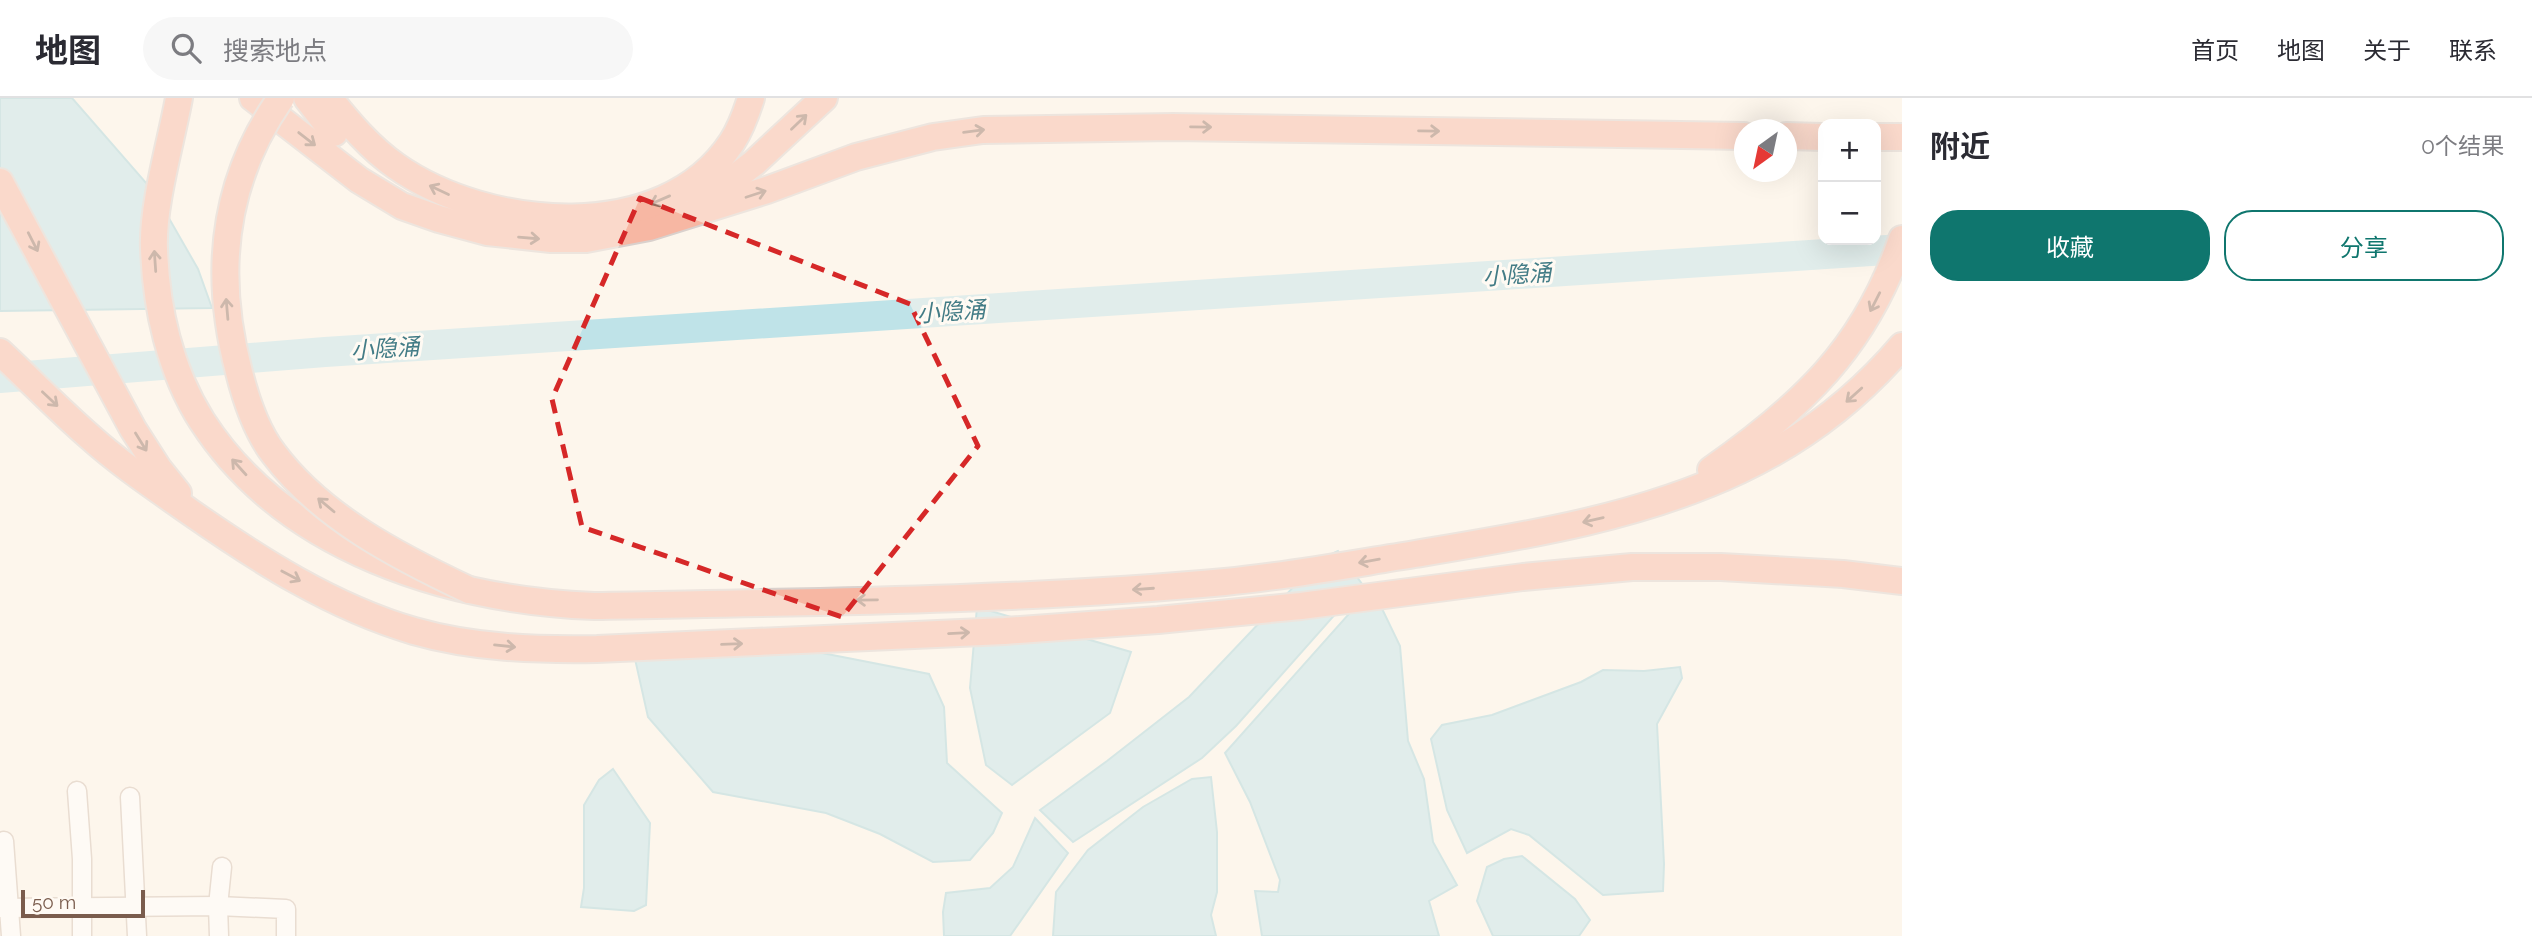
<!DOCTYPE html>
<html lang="zh">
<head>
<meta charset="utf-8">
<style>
  :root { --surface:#fff; --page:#f7f7f7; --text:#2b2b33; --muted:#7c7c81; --line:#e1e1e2; --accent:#0f766e }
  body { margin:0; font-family:Raleway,"Noto Sans SC",sans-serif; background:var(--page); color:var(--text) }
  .controls { position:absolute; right:21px; top:21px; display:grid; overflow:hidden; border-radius:14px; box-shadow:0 7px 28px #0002 }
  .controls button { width:63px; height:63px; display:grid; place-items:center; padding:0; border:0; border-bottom:2px solid var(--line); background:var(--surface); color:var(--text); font:35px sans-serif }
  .compass { position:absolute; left:1734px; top:21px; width:63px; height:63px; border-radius:50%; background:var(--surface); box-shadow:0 7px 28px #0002; rotate:213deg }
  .scale { position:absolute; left:21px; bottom:18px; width:124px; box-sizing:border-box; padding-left:7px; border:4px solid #7a5c4d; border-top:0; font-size:19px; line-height:24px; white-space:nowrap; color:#7a5c4d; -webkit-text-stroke:5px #fffaf3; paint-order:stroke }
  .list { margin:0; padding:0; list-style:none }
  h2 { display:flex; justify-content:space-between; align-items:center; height:91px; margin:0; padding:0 28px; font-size:30px }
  h2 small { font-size:23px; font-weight:400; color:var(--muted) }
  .actions { display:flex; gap:14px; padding:21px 28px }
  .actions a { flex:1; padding:16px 0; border:2px solid var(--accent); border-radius:28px; text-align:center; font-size:24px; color:var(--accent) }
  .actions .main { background:var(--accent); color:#fff }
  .icon { flex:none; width:38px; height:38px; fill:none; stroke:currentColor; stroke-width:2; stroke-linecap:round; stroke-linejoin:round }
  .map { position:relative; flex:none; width:1902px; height:838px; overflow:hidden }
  header { display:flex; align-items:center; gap:42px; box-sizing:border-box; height:98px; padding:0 35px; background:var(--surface); border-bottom:2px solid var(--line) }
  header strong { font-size:33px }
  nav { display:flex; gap:38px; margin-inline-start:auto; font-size:24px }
  .search { width:490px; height:63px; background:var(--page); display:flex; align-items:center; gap:18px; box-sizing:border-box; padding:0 24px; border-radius:38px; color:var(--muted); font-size:26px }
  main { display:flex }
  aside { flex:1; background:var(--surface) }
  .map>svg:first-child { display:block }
  .water { fill:#bfe3e8; stroke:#a5d3da; stroke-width:2 }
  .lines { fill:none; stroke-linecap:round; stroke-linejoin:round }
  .river { stroke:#bfe3e8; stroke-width:30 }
  .minor-casing { stroke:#d1beb0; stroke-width:21 }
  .highway-casing { stroke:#dad1cd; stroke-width:30 }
  .minor { stroke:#fff; stroke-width:18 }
  .highway { stroke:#f7b7a3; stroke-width:26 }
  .highway-bridge-casing { stroke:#dad1cd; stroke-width:30; stroke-linecap:butt }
  .highway-bridge { stroke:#f7b7a3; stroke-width:26 }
  .oneway { stroke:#936e5e }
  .marked { fill:none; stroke:#d62828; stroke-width:5; stroke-dasharray:14 9; stroke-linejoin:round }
  .labels { text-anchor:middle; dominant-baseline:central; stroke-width:6; stroke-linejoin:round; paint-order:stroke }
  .water-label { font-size:23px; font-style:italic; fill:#437c86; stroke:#fffaf3 }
</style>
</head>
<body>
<header>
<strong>地图</strong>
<div class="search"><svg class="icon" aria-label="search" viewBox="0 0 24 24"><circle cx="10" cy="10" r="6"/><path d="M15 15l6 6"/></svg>搜索地点</div>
<nav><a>首页</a><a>地图</a><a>关于</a><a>联系</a></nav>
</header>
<main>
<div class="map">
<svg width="1902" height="838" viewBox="0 0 1902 838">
  <rect width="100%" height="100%" fill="#fdf6ec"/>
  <g class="water">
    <polygon points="0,0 72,0 154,94 198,171 212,210 0,213"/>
    <polygon points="1338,453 1362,486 1236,628 1202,660 1073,744 1040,712 1107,663 1189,599 1320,461"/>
    <polygon points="1372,490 1400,548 1408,643 1424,681 1433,744 1457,787 1429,803 1439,838 1262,838 1255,793 1278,794 1280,782 1250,704 1225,655"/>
    <polygon points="977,509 1131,554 1110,615 1012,687 986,667 970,590"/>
    <polygon points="776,546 929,576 944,609 947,665 1002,715 993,735 970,762 933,764 880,736 826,715 713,694 648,619 635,561"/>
    <polygon points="1680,569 1682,580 1657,626 1664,766 1663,793 1603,797 1529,737 1511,731 1467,755 1447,712 1431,641 1442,627 1492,617 1581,584 1603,572 1644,573"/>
    <polygon points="613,671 650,725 646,807 634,813 581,809 584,790 584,707 599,682"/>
    <polygon points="1211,679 1217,734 1217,794 1211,817 1216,838 1053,838 1056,794 1088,752 1143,709 1192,681"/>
    <polygon points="1035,720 1068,755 1010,838 944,838 943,814 946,795 990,790 1013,769"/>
    <polygon points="1522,758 1575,801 1590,822 1579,838 1493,838 1477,803 1487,769 1504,761"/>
  </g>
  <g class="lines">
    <polyline class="river" points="0,280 325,254 1902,151"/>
    <g class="minor-casing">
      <g id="minor">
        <polyline points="77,693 82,761 82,838"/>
        <polyline points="130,699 137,838"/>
        <polyline points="4,743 11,838"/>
        <polyline points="0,810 218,808 286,811 286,838"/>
        <polyline points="219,838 218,808 222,769"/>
      </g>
    </g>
    <g class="highway-casing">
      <g id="highway">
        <path d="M179,0C171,44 152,108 154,151C156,210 170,273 202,323C285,452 448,502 594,508C804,504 1015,503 1225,484C1289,478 1352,466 1415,456C1524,438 1639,420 1740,372C1803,342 1857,301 1902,248"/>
        <polyline points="253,0 359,82 402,108 439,121 487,134 551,141 586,141 649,129 767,92 856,59 933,39 983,32 1173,29 1744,38"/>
        <polyline points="307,0 334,35"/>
        <path d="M329,0C349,25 370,50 396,68C487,132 663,149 732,44C741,30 746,16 751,0"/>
        <polyline points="1786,38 1823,39"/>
        <polyline points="1876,39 1902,39"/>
        <polyline points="0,84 133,331 158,370 178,395"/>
        <polyline points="700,106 754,65 824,0"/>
        <path d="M0,254C30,282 58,311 89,338C120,366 156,390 190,414C259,462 332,509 414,533C473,550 536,552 597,551L1005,533L1158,522L1301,508L1523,479L1632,469H1721L1843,476L1902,483"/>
        <path d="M1711,372C1802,308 1865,250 1902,141"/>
      </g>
    </g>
    <use href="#minor" class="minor"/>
    <use href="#highway" class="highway"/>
    <g class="highway-bridge-casing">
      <path id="highway-bridge" d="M281,0C222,84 213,176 239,274C246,302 256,333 274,356C321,419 399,459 469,492"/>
    </g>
    <use href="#highway-bridge" class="highway-bridge"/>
  </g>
  <defs><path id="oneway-shaft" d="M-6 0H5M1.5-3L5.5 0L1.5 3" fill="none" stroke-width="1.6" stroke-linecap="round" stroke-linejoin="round" transform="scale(1.75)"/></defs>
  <g class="oneway">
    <use href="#oneway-shaft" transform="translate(799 24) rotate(-44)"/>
    <use href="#oneway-shaft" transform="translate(1201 29) rotate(1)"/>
    <use href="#oneway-shaft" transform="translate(974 33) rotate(-7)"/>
    <use href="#oneway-shaft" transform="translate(1429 33) rotate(1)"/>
    <use href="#oneway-shaft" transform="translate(307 41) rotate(38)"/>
    <use href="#oneway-shaft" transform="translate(439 92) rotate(-155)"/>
    <use href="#oneway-shaft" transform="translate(756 96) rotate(-18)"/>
    <use href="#oneway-shaft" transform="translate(660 102) rotate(157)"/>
    <use href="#oneway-shaft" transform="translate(529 140) rotate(5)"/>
    <use href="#oneway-shaft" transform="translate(33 144) rotate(63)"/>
    <use href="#oneway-shaft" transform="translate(155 163) rotate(-94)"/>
    <use href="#oneway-shaft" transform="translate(1875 204) rotate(117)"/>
    <use href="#oneway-shaft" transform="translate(227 211) rotate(-95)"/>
    <use href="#oneway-shaft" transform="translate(1854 297) rotate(138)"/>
    <use href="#oneway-shaft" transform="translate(50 301) rotate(43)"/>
    <use href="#oneway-shaft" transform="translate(141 344) rotate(58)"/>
    <use href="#oneway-shaft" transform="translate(239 369) rotate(-132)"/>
    <use href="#oneway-shaft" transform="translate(326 407) rotate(-140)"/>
    <use href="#oneway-shaft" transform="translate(1593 422) rotate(167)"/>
    <use href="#oneway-shaft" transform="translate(1369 463) rotate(170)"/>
    <use href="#oneway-shaft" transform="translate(291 478) rotate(28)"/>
    <use href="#oneway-shaft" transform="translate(1143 491) rotate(176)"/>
    <use href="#oneway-shaft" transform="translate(867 502) rotate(179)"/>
    <use href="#oneway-shaft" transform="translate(959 535) rotate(-3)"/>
    <use href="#oneway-shaft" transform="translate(732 546) rotate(-2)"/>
    <use href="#oneway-shaft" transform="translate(505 548) rotate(6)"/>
  </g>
  <path d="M0 0H1902V838H0ZM640,100L910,206L978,348L842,519L582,429L552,301Z" fill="#fdf6ec" fill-opacity=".55" fill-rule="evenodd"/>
  <path class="marked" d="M640,100L910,206L978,348L842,519L582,429L552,301Z"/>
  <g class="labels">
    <g class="water-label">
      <text transform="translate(1517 176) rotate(-4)">小隐涌</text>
      <text transform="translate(951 213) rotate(-4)">小隐涌</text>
      <text transform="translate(385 250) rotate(-4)">小隐涌</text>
    </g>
  </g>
</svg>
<div class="controls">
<button>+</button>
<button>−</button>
</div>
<svg class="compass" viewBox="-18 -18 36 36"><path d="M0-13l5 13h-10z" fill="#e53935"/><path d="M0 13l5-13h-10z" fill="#7c7c81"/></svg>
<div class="scale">50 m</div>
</div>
<aside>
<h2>附近<small>0个结果</small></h2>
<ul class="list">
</ul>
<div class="actions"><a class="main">收藏</a><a>分享</a></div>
</aside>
</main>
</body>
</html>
